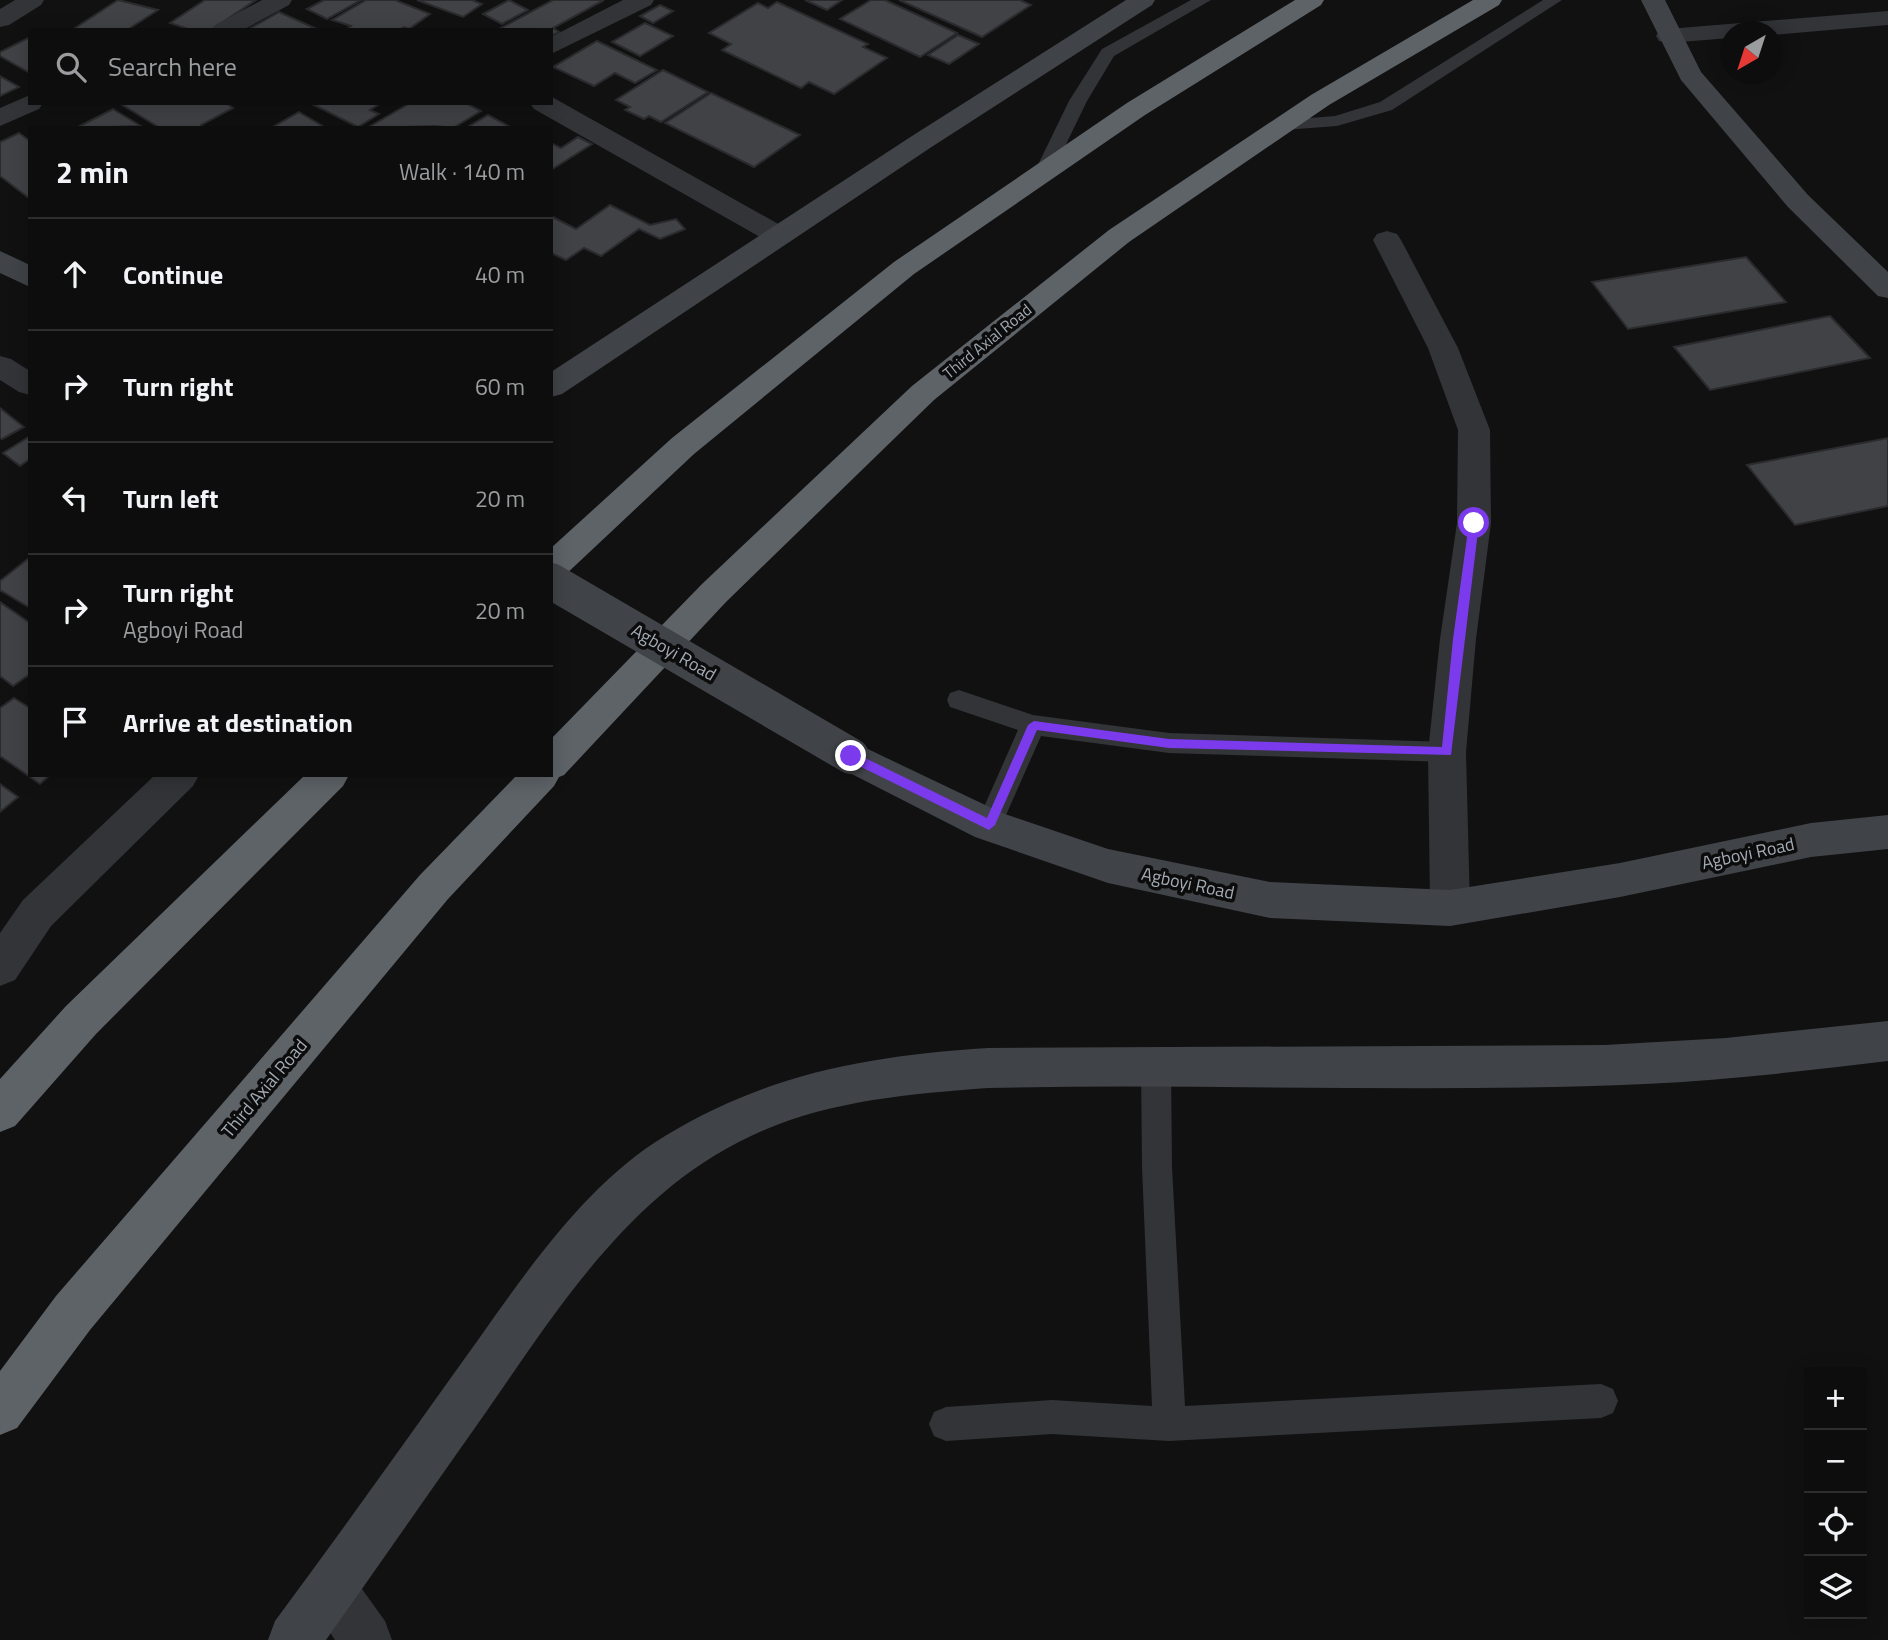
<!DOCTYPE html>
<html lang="en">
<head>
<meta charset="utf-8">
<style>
  :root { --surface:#0d0d0e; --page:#1b1b1c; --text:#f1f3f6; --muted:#9a9c9e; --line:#2d2d2e }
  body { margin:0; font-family:"Titillium Web",sans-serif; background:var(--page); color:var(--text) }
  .controls { position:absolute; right:21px; bottom:21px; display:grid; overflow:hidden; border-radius:0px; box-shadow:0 4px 18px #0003 }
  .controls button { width:63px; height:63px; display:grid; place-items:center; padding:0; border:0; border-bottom:2px solid var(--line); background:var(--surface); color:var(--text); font:35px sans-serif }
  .compass { position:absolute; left:1720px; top:21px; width:63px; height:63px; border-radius:50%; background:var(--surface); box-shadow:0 4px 18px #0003; rotate:219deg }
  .stop { position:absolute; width:21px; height:21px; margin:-16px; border:5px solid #7c3aed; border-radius:50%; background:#fff }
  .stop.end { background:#7c3aed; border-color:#fff; box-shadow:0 2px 7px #0008 }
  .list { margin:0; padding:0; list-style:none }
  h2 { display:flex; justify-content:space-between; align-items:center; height:91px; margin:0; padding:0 28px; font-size:30px }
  h2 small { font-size:23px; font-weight:400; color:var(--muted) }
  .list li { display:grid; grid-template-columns:46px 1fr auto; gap:21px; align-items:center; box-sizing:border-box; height:112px; padding:0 28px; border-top:2px solid var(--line) }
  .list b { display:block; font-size:26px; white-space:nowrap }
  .list p { margin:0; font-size:23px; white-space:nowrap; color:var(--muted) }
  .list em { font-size:23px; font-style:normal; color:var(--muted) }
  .icon { flex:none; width:38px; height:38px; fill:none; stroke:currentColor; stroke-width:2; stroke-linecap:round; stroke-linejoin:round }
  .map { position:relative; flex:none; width:1888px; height:1640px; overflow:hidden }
  .search { position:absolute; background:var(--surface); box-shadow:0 4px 18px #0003; left:28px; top:28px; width:525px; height:77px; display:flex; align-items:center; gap:18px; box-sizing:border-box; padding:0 24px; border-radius:0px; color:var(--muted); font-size:26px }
  .panel { position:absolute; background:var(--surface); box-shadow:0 4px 18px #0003; left:28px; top:126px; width:525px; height:651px; border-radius:0px }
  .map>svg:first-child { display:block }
  .building { fill:#404245; stroke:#2b2b2e; stroke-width:2 }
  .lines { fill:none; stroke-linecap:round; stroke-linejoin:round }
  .lane { fill:#323437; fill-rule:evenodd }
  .street { fill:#323437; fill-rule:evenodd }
  .secondary { fill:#404347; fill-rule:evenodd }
  .highway { fill:#5e6368; fill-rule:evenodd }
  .secondary-bridge { stroke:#404347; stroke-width:36 }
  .route { fill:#7c3aed }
  .labels { text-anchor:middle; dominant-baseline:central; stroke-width:7; stroke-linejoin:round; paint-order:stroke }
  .far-street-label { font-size:16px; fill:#a2abb3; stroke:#0c0c0d }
  .street-label { font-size:18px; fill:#a2abb3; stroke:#0c0c0d }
</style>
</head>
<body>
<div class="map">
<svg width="1888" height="1640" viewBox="0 0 1888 1640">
  <rect width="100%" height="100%" fill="#111112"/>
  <g class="building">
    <polygon points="118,0 158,10 127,30 72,30"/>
    <polygon points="205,0 256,0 211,30 191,30 170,23"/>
    <polygon points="324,0 361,0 327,19 307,9"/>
    <polygon points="366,0 395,0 430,14 409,29 404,27 399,30 346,30 351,26 332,20"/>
    <polygon points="417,0 472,0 482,4 463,17"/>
    <polygon points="509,0 528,10 502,24 483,14"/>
    <polygon points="553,0 604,0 553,28 559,32 551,36 551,30 499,29"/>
    <polygon points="805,0 842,0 827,10"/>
    <polygon points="871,0 885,0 957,33 920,57 840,19"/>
    <polygon points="899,0 1020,0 1031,5 982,37"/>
    <polygon points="777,2 868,44 863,47 887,58 834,94 809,82 801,88 722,50 731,44 709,33 758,3 768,8"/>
    <polygon points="660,5 673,11 653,23 640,16"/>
    <polygon points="279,12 319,30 247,30"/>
    <polygon points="645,23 673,36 640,56 612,42"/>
    <polygon points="958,35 979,44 949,64 928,55"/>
    <polygon points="30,37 30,73 0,56 0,52"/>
    <polygon points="597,41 657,70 635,83 615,73 594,86 553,67"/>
    <polygon points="663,70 708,92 661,122 649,116 644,119 625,110 630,107 616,100"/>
    <polygon points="0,76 19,87 0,96"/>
    <polygon points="711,93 800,135 754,167 665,123"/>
    <polygon points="119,103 226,103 233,108 201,125 203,128 160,128"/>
    <polygon points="310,103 381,103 370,110 379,114 358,127"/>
    <polygon points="410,103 466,103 481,111 453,128 435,126 367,128"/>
    <polygon points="113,109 141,126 76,128"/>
    <polygon points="299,112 326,128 271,128"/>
    <polygon points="488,115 512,128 466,128"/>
    <polygon points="19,133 30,141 30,199 0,176 0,142"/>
    <polygon points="578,137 592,144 551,170 551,143 561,148"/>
    <polygon points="610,205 650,225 676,219 685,229 660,239 639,229 601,256 584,248 566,260 551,253 551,216 576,229"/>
    <polygon points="1746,257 1786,302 1628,329 1592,282"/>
    <polygon points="1830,316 1870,358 1710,390 1674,347"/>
    <polygon points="0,408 24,427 2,439 0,438"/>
    <polygon points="30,436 30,459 20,466 3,453"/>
    <polygon points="1888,438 1888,506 1795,525 1747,465"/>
    <polygon points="30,557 30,608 0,590 0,581"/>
    <polygon points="0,602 30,623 30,674 13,686 0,676"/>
    <polygon points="14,698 30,708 30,775 50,775 40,784 0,756 0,708"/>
    <polygon points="0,784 18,797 0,812"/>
  </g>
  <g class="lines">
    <g class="lane">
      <polygon points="1191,0 1211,0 1114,56 1087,101 1052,173 1043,179 1036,177 1034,173 1069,101 1102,49"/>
      <polygon points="1543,0 1562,0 1392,110 1337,126 1284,130 1275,125 1284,120 1335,116 1380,102"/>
      <polygon points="959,690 1033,715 1169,733 1447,742 1456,745 1460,752 1456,759 1447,762 1169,753 1041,736 998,833 989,836 980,833 976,825 1018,730 950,707 947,700 950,693"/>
      <polygon points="1156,1053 1166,1057 1171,1067 1172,1167 1185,1406 1601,1384 1613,1389 1618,1401 1613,1413 1601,1418 1169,1441 1052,1434 946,1441 934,1436 929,1424 934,1412 946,1407 1052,1400 1152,1406 1142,1167 1141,1067 1146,1057"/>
    </g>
    <g class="street">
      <polygon points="15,0 44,0 41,5 9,25 0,27 0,9"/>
      <polygon points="262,0 292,0 289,5 243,30 212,30 215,25"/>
      <polygon points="623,0 654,0 651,5 551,54 551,37"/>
      <polygon points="1888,11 1888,25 1772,35 1772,32 1730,32 1730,38 1668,43 1659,41 1656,36 1659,31 1668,29"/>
      <polygon points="30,95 30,103 43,103 39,109 0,126 0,108"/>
      <polygon points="552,97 789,230 793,236 789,242 779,245 769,242 534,109 530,103 551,103"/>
      <polygon points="1387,231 1397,234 1401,240 1458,348 1490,430 1491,523 1476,639 1466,752 1470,908 1464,920 1450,926 1436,920 1430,908 1428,752 1440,639 1457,523 1458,430 1428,348 1373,240 1377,234"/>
      <polygon points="0,356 11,359 30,371 30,395 19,392 0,380"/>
      <polygon points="155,775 199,775 193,786 51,926 15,980 0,986 0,933 23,900"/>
      <polygon points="331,1563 349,1571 385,1621 392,1640 335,1640 313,1607 305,1589 313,1571"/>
    </g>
    <g class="secondary">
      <polygon points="1126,0 1155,0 1152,5 930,148 562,394 551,397 551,372 912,136"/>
      <polygon points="1641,0 1665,0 1701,72 1808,195 1888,272 1888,298 1878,296 1788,207 1681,80"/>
      <polygon points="0,251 30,265 30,287 0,273"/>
      <polygon points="851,741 1002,813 1108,849 1270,882 1450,890 1620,863 1811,823 1888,815 1888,849 1811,857 1620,897 1450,926 1270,918 1108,883 975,837 838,767 832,756 838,745"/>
      <path d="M1888,1021V1061C1807,1071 1726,1080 1645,1084C1426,1094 1207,1083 988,1088C908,1094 824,1101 751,1136C630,1192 557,1310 484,1415C431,1490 379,1565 326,1640H268L275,1621C336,1539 395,1456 455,1372C513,1292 578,1188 665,1136C769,1073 868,1056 988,1048L1605,1045L1726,1038Z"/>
    </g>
    <g class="highway">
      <polygon points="1295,0 1324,0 1321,5 1145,115 914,274 694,454 563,577 551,581 551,548 672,438 894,262 1127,103"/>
      <polygon points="1473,0 1502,0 1499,5 1329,105 1129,242 934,400 726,602 564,775 559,777 554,786 448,899 90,1330 17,1428 0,1435 0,1371 56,1296 420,875 517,775 551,775 551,739 702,584 912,386 1109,230 1311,95"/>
      <polygon points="305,775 349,775 343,786 96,1034 15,1126 0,1132 0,1079 66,1006"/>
    </g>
    <polyline class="secondary-bridge" points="551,581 851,756"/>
  </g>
  <polygon class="route" points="1474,519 1479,523 1451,755 1169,748 1037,730 995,825 989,830 847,760 846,756 851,752 855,753 987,818 1028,725 1034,721 1169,739 1442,747 1453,639 1469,523"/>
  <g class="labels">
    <g class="far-street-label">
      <text transform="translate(987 341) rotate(-39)">Third Axial Road</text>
    </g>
    <g class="street-label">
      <text transform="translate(674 652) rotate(30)">Agboyi Road</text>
      <text transform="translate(1748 853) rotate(-12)">Agboyi Road</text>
      <text transform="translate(1188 883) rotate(12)">Agboyi Road</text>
      <text transform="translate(264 1088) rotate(-50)">Third Axial Road</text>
    </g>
  </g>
</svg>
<div class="controls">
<button>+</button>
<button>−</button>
<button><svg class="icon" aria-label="locate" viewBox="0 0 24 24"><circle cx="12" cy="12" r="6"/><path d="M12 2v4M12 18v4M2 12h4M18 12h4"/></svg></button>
<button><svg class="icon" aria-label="layers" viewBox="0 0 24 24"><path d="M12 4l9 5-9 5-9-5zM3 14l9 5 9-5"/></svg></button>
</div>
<svg class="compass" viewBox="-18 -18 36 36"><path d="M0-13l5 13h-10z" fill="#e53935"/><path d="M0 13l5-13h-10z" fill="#9a9c9e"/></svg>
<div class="stop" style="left:1474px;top:523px"></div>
<div class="stop end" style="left:851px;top:756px"></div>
<div class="search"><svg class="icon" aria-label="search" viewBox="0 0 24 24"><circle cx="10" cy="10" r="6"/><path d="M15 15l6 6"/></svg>Search here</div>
<section class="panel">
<h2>2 min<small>Walk · 140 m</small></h2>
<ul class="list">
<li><svg class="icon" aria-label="ahead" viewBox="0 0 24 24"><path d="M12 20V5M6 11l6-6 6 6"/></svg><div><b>Continue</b></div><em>40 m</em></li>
<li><svg class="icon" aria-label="right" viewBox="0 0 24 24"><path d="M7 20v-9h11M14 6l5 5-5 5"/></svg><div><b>Turn right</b></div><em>60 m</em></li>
<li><svg class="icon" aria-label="left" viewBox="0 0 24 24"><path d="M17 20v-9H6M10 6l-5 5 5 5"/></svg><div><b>Turn left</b></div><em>20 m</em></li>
<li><svg class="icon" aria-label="right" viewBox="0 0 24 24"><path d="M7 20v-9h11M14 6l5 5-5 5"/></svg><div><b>Turn right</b><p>Agboyi Road</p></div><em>20 m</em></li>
<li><svg class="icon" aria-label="arrive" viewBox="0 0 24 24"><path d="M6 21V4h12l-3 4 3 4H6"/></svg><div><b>Arrive at destination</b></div></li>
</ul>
</section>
</div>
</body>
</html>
